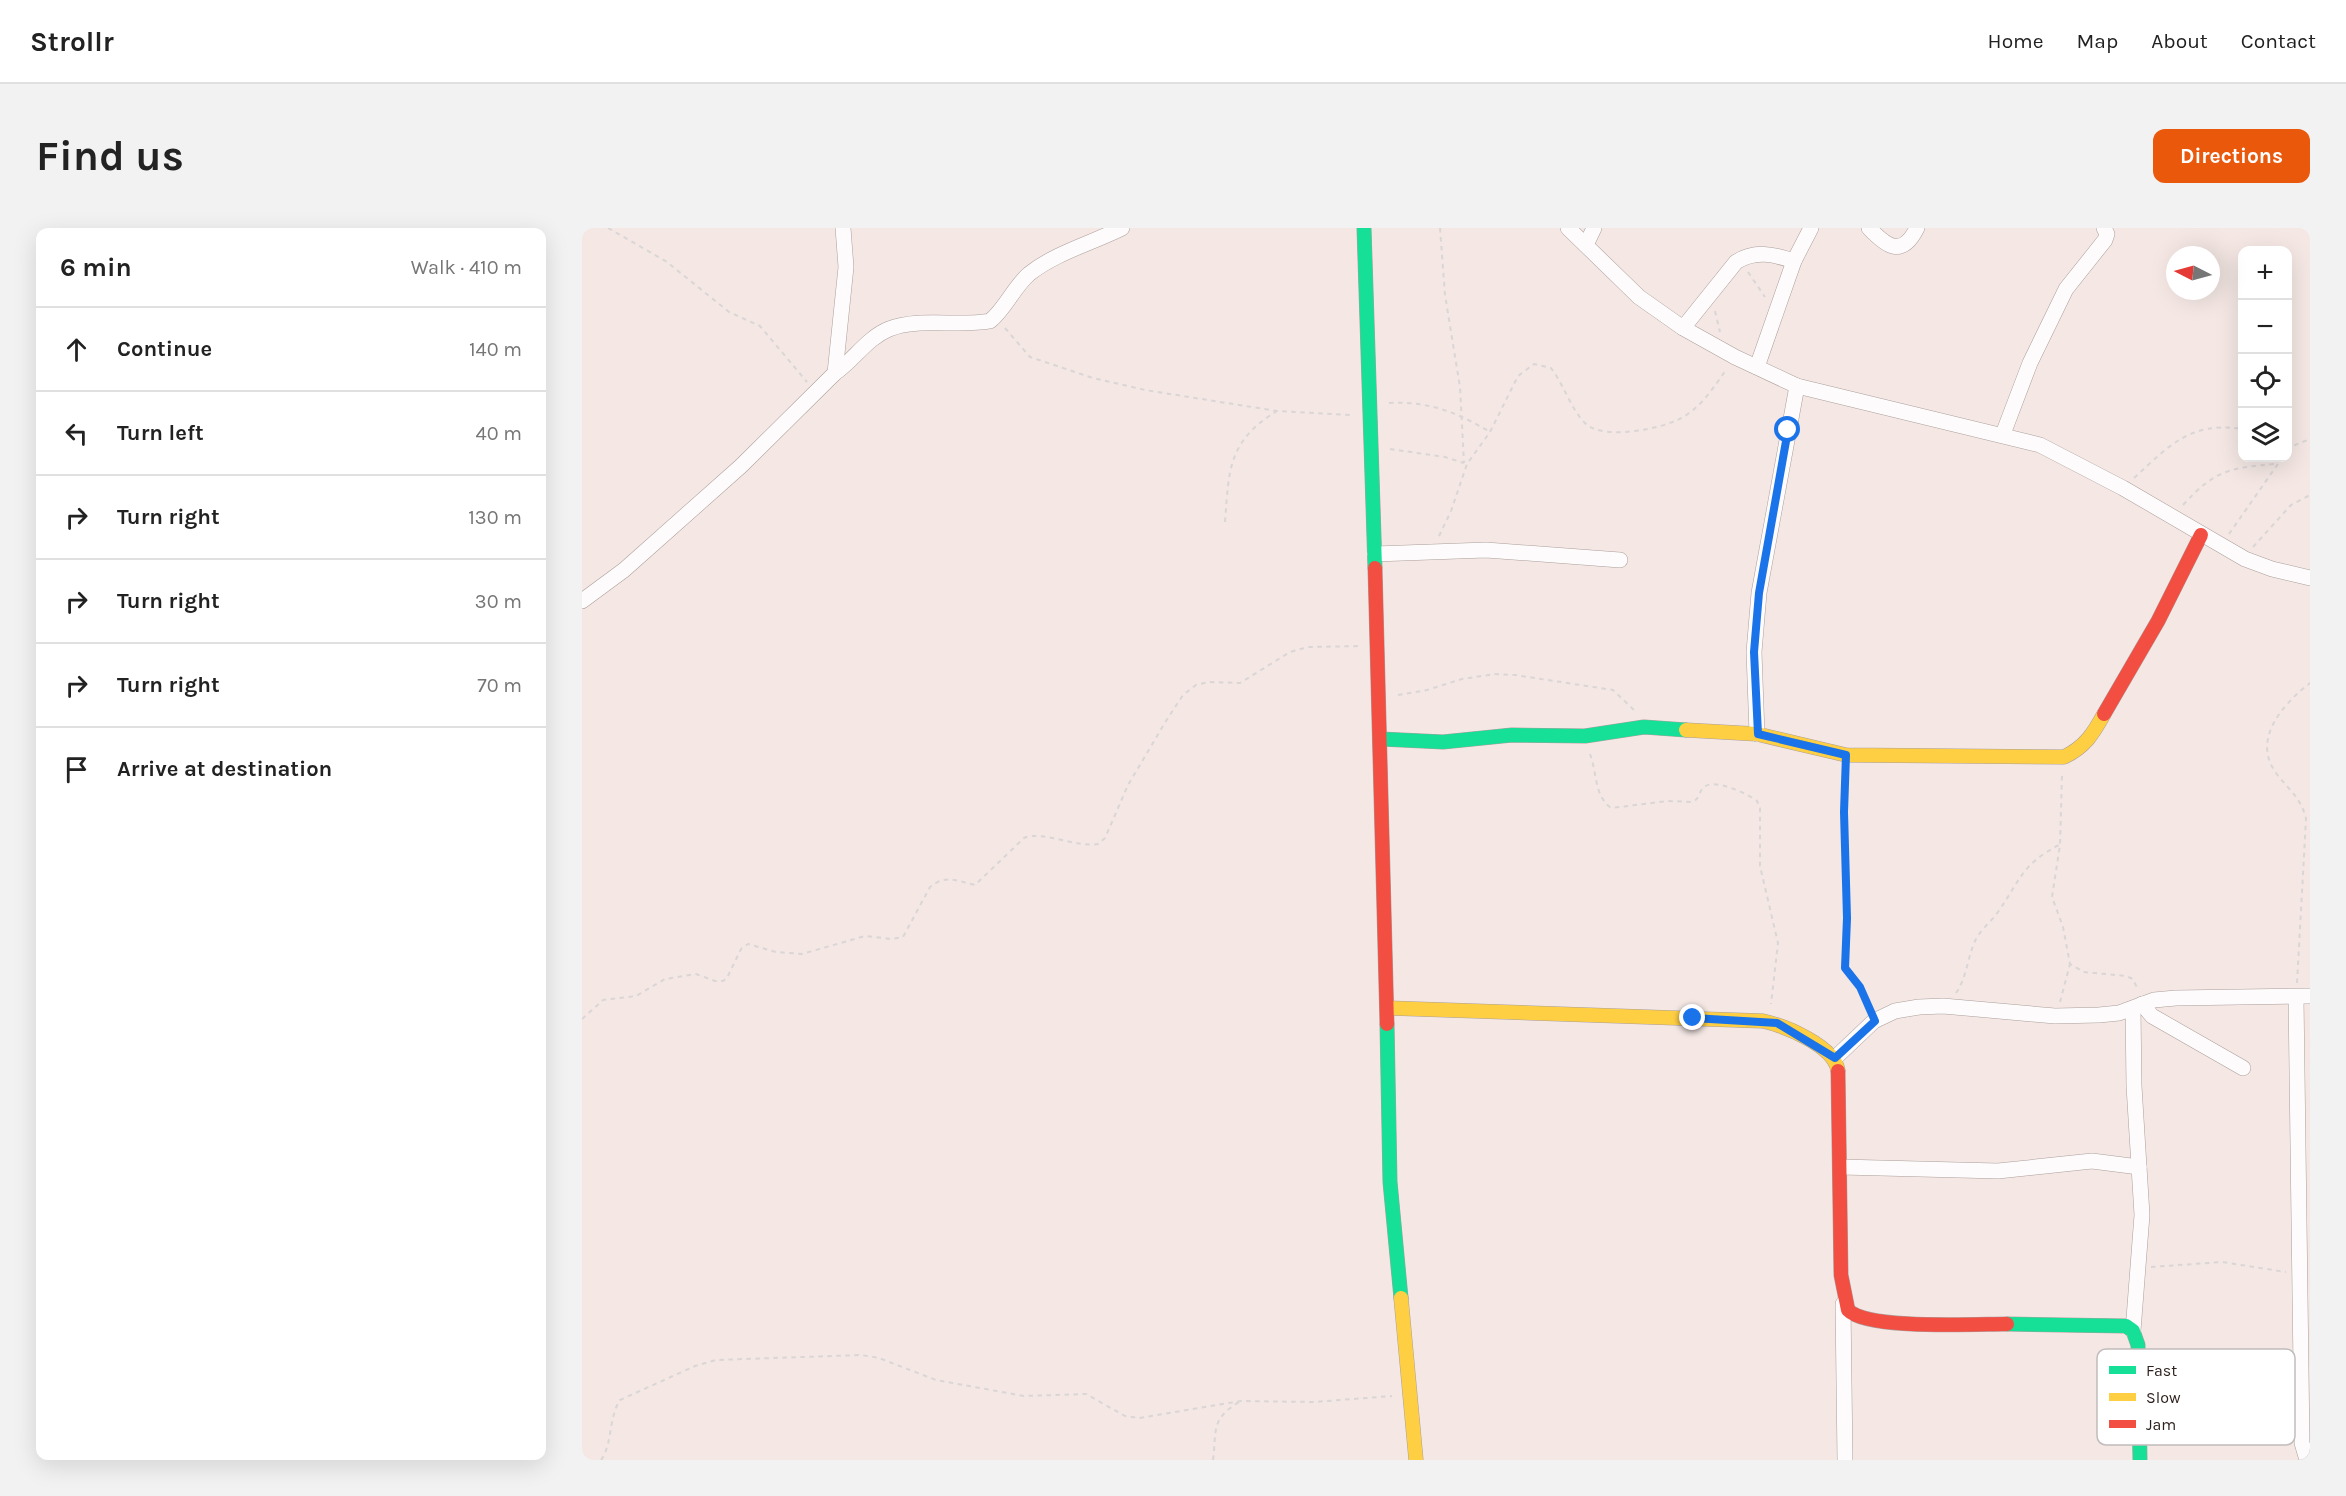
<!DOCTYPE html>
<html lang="en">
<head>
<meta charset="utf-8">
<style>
  :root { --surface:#fff; --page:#f2f2f2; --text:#222; --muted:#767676; --line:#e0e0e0; --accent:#ea580c }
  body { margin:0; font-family:Karla,sans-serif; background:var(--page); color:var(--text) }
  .controls { position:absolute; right:18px; top:18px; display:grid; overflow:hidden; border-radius:12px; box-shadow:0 6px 24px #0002 }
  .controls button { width:54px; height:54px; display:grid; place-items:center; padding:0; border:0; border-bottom:2px solid var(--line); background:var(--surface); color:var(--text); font:30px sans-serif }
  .compass { position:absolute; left:1584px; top:18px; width:54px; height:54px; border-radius:50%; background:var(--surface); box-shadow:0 6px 24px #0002; rotate:276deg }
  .stop { position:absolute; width:18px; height:18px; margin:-14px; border:4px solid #1a73e8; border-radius:50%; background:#fff }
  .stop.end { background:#1a73e8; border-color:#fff; box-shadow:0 2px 6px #0008 }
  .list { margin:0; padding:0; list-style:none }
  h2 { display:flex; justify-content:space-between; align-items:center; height:78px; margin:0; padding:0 24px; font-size:26px }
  h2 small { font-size:20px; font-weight:400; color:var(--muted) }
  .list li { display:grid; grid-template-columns:39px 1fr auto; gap:18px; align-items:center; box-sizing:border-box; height:84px; padding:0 24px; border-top:2px solid var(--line) }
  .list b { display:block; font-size:22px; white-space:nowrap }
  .list em { font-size:20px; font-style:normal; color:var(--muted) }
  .icon { flex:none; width:33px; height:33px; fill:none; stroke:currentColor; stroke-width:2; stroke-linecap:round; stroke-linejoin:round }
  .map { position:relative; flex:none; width:1728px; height:1232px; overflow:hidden; border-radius:12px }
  header { display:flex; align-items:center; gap:36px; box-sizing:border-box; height:84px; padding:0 30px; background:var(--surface); border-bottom:2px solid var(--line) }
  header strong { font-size:28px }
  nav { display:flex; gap:33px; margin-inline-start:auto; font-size:21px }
  .intro { display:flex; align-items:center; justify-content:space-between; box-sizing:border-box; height:144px; padding:0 36px }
  h1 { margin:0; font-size:42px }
  .button { padding:15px 27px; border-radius:12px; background:var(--accent); color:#fff; font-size:21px; font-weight:700 }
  main { display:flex; gap:36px; padding:0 36px }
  aside { flex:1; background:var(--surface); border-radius:12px; box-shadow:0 6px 24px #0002 }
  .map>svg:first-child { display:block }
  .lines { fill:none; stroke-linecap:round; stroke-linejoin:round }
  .street-casing { stroke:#ab9f9c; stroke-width:16 }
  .fast-casing { stroke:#ab9f9c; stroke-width:15 }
  .slow-casing { stroke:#ab9f9c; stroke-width:15 }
  .jam-casing { stroke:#ab9f9c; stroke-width:15 }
  .path { stroke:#dad6d5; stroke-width:2; stroke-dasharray:4.5 4.5; stroke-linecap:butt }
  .street { stroke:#fdfbfb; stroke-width:15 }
  .fast { stroke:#16e098; stroke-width:14 }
  .slow { stroke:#ffcf43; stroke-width:14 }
  .jam { stroke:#f24e42; stroke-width:14 }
  .route { stroke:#1a73e8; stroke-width:8 }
  .key { fill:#fff; stroke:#c0bcbb; stroke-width:1.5 }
  .key-label { font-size:16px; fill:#2c1f1c }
</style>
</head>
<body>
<header>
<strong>Strollr</strong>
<nav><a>Home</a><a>Map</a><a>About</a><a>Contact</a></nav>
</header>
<div class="intro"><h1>Find us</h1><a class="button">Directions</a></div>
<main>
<aside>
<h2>6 min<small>Walk · 410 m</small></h2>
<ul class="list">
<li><svg class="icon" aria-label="ahead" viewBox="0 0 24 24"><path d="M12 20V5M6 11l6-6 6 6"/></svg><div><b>Continue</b></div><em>140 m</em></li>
<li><svg class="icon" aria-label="left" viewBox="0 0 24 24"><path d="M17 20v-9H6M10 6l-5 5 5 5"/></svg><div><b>Turn left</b></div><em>40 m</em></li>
<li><svg class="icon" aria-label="right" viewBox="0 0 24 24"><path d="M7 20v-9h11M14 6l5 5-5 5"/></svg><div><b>Turn right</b></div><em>130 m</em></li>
<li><svg class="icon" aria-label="right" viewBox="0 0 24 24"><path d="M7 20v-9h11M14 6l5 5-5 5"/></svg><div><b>Turn right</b></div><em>30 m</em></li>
<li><svg class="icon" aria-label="right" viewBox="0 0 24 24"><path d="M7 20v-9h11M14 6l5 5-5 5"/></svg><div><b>Turn right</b></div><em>70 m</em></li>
<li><svg class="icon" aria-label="arrive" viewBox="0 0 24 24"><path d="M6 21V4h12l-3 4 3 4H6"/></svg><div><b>Arrive at destination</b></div></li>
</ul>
</aside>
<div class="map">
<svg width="1728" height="1232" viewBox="0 0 1728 1232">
  <rect width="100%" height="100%" fill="#f4e7e4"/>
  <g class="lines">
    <g class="street-casing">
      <g id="street">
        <polyline points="986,0 1057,69 1101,100 1153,129 1215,158 1458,217 1541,260 1663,331 1690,341 1728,350"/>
        <path d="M1287,0C1305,19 1320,30 1335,0"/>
        <polyline points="1004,17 1012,0"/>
        <path d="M1101,100L1154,34C1173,22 1191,26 1212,33"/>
        <polyline points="1175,139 1212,33 1229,0"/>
        <path d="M253,145C272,132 285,110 307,101C337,89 376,99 408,93C424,80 431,60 447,46C473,25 510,15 540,0"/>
        <polyline points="1421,206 1448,135 1484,61 1523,12 1525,6 1522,0"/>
        <polyline points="793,326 904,322 1038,332"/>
        <polyline points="0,373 42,342 159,238 253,145 264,39 261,0"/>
        <polyline points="1175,506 1172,424 1177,365 1215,158"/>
        <polyline points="1714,769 1720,1215 1725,1232"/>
        <polyline points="1560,776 1570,788 1661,840"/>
        <polyline points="1253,830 1292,793 1313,783 1337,779 1361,778 1473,788 1517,787 1537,785 1572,772 1594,770 1728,768"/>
        <polyline points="1259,939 1416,943 1510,933 1557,939"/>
        <polyline points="1261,1076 1263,1232"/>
        <polyline points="1551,1103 1560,987 1552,858 1551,781"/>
      </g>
    </g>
    <g class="fast-casing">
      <g id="fast">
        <polyline points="782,0 793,340"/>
        <polyline points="799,511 861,514 930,507 1003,508 1062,499 1104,502"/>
        <polyline points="805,796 808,954 819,1070"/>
        <polyline points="1425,1096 1544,1098 1551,1103 1556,1117 1558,1232"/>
      </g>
    </g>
    <g class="slow-casing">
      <g id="slow">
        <path d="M1104,502L1175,506L1264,527L1482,529C1503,519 1511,506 1522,486"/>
        <path d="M806,780L1181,793C1203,798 1253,818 1256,843"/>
        <polyline points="819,1070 834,1232"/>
      </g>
    </g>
    <g class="jam-casing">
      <g id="jam">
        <polyline points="793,340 805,796"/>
        <polyline points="1522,486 1576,393 1619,307"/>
        <path d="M1256,843L1259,1047L1266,1082C1285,1102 1393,1096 1425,1096"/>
      </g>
    </g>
    <g class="path">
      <polyline points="26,0 85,34 147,84 178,98 225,154"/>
      <polyline points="858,0 863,67 878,159 882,235"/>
      <polyline points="1166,44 1183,69"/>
      <polyline points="1133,83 1138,104"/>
      <polyline points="423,100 448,129 511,150 563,162 695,183 769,187"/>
      <path d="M807,175C846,173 875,184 908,204"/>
      <polyline points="1706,214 1713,217"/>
      <polyline points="808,221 863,229 882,235"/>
      <polyline points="1706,224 1713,217 1728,211"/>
      <path d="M1552,250C1587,218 1608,193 1660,201"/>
      <path d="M1601,277C1633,242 1647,240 1693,236"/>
      <path d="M643,294C647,241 646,213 695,183"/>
      <polyline points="1647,306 1700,230"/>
      <path d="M857,308L869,283L885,236L908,204L936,148L952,136L969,140C982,157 989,181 1003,195C1020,213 1082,201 1101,189C1119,179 1132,159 1144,142"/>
      <polyline points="1671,319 1709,277 1728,267"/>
      <polyline points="816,467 845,462 880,451 913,446 933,447 1031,462 1052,482"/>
      <path d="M1008,526C1015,544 1012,568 1029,580L1086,573L1111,574C1118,570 1117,563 1122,559C1132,550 1167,566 1175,573L1178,580V638L1196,715L1189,776"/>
      <polyline points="1263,546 1265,690 1263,740 1278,759 1286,779"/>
      <polyline points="1480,548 1478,617 1470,669 1481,699 1488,736 1502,744 1544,748 1551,751 1556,762"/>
      <path d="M1715,755L1724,591C1720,571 1706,561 1694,545C1669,511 1702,475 1728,455"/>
      <path d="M1374,765C1385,749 1385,731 1393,713C1398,702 1409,694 1416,684C1439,651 1439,637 1477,617"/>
      <polyline points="1478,774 1488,736"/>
      <path d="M0,791L21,772L54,768L83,751L114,746L133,753H141L145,750L159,721L166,716L194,724L220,726L283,708L309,711L321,709L348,659C364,646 375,653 393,657L442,610C460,602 494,620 516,616L523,610L546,557L584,493L601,467L614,457L627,454L658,455L708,424L726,419L778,418"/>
      <polyline points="1569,1039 1640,1034 1704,1044"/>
      <path d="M19,1232C31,1215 26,1191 38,1172L113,1138L134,1132L279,1127L297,1130L354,1152L442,1168L504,1166L543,1188L557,1190L659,1173L732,1174L810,1168"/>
      <path d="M631,1232C635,1202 628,1192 657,1174"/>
    </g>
    <use href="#street" class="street"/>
    <use href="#fast" class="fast"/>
    <use href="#slow" class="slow"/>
    <use href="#jam" class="jam"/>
  </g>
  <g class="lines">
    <polyline class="route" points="1111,790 1195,795 1253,830 1293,793 1278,759 1263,740 1265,690 1262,584 1264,527 1176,506 1172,424 1177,365 1206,202"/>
  </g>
  <rect x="1515" y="1121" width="198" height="96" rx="9" class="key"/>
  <rect x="1527" y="1138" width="27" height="8" fill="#16e098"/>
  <rect x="1527" y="1165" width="27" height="8" fill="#ffcf43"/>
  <rect x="1527" y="1192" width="27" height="8" fill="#f24e42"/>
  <g class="key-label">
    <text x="1564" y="1148">Fast</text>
    <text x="1564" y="1175">Slow</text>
    <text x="1564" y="1202">Jam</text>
  </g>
</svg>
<div class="controls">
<button>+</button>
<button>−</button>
<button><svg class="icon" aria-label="locate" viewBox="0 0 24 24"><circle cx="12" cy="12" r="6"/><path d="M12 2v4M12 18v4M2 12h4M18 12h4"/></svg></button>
<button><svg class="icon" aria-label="layers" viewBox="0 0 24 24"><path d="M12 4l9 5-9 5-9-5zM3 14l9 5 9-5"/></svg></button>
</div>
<svg class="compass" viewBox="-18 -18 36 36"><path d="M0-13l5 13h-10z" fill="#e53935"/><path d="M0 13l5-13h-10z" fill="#767676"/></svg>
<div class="stop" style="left:1206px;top:202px"></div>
<div class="stop end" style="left:1111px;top:790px"></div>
</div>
</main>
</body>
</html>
